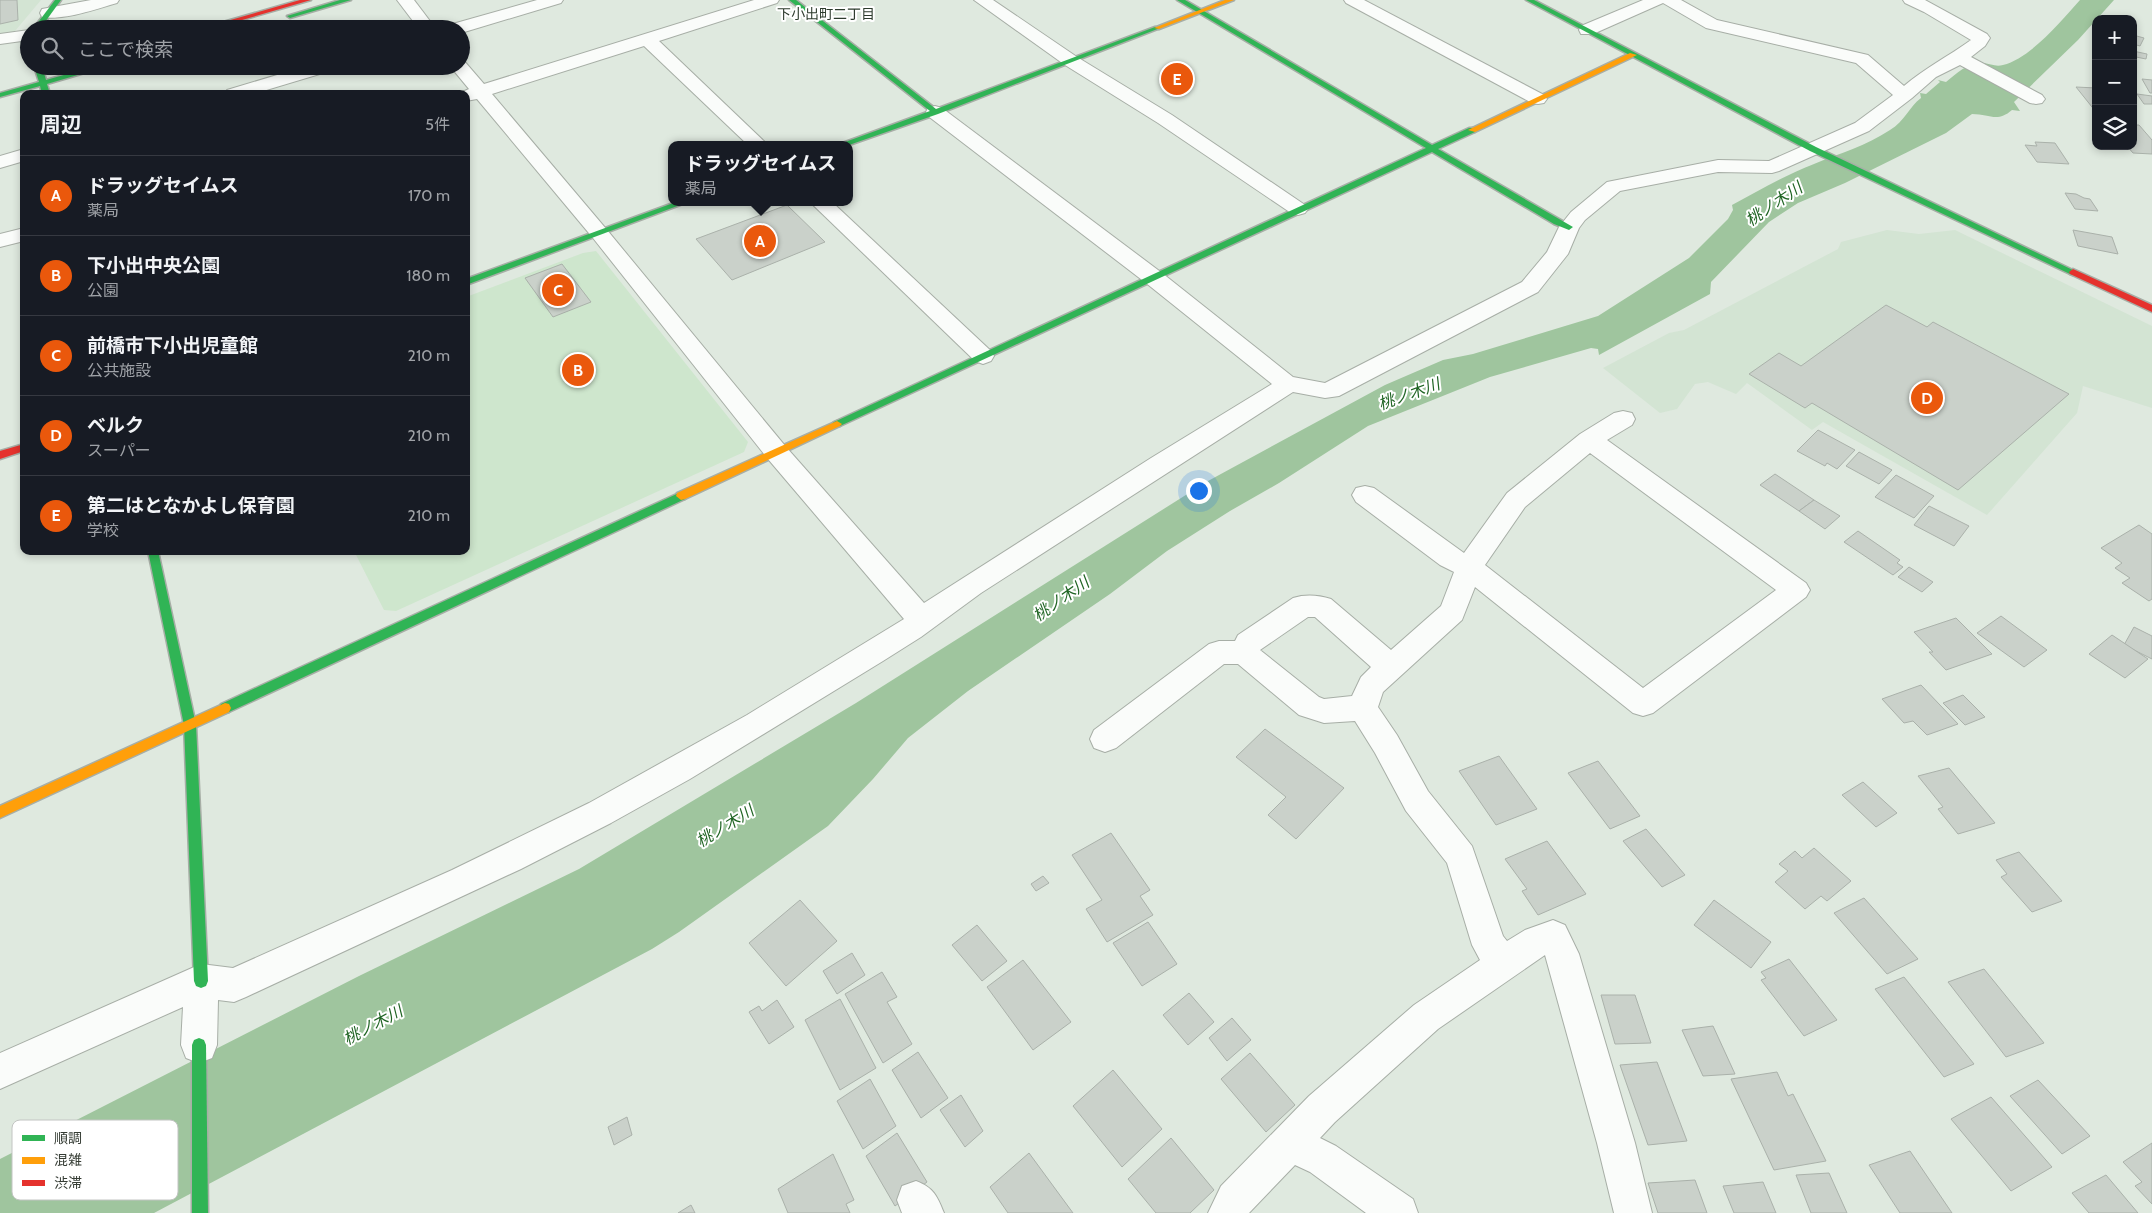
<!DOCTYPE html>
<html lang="ja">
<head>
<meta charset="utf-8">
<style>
  :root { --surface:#171b24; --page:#242831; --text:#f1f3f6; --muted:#9ea1a6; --line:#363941; --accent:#ea580c }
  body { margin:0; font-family:Cabin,"Noto Sans JP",sans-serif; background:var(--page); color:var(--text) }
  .controls { position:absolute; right:15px; top:15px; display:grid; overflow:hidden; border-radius:10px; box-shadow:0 2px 8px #0003 }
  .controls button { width:45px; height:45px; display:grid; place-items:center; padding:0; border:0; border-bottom:1px solid var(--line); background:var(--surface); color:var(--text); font:25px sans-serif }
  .you { position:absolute; left:1198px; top:490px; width:18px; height:18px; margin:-12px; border:4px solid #fff; border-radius:50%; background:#1a73e8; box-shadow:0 0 0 8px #1a73e833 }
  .badge { display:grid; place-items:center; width:32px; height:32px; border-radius:50%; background:var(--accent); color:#fff; font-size:16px; font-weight:700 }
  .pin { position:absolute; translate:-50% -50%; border:2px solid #fff; box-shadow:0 1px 5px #0006 }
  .popup { position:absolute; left:668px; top:141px; width:185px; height:65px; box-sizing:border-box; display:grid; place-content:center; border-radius:10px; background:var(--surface); filter:drop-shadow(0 1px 4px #0005); font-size:16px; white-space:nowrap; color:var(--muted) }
  .popup b { font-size:19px; color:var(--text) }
  .popup::after { content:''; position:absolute; left:50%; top:100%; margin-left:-10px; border:10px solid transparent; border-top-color:var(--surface) }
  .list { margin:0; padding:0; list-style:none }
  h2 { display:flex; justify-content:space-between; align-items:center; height:65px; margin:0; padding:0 20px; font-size:21px }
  h2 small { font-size:16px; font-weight:400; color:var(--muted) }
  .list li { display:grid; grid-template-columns:32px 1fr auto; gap:15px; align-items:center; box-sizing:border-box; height:80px; padding:0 20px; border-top:1px solid var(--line) }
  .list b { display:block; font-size:19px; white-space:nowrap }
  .list p { margin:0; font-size:16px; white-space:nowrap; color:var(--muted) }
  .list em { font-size:16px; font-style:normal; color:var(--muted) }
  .icon { flex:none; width:28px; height:28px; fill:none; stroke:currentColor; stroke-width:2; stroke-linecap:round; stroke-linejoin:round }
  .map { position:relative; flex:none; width:2152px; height:1213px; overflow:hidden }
  .search { position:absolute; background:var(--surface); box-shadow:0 2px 8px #0003; left:20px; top:20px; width:450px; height:55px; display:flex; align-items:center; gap:12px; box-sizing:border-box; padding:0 18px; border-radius:28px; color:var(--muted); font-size:19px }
  .panel { position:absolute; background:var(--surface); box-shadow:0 2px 8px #0003; left:20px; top:90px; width:450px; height:465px; border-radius:10px }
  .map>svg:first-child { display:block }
  .built { fill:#d3e4d3 }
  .green { fill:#cee6cd }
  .water { fill:#9fc59e }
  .building { fill:#cad1ca; stroke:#aab1aa }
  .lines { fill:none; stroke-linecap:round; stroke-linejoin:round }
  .street-casing { stroke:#a7aea6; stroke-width:2 }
  .fast-casing { stroke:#a7aea6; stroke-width:3 }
  .slow-casing { stroke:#a7aea6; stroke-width:3 }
  .jam-casing { stroke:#a7aea6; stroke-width:3 }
  .street { fill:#fafcfa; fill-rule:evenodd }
  .fast { fill:#30b455; fill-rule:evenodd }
  .slow { fill:#ff9f0a; fill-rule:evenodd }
  .jam { fill:#e5322d; fill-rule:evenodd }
  .labels { text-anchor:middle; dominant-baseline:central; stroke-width:4; stroke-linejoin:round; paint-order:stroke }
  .far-neighbourhood-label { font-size:14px; fill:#2d3b2d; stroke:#fff }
  .water-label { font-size:16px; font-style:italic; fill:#1f6423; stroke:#fff }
  .key { fill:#fff; stroke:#c2c4c2; stroke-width:1 }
  .key-label { font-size:14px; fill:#353c34 }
</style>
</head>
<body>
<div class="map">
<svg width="2152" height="1213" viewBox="0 0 2152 1213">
  <rect width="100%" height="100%" fill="#dfe9df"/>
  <g class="built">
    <polygon points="0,0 41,0 15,31 0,35"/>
    <polygon points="1887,230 1919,234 1955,230 2152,326 2152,408 2083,386 2077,413 1987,515 1823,422 1812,430 1747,383 1736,394 1708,382 1695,384 1677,409 1660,413 1603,368 1669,333 1684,330 1838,249 1841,242"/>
  </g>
  <polygon class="green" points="596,251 748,442 744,452 396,611 384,610 354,551 466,551 466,297 583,253"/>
  <path class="water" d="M2080,0H2114L2078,40L2014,102L2020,111L2012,110C1997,123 1990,114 1972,114L1946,133L1845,183L1798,203L1769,222L1711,282L1710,294L1599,355L1598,349L1591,348L1490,377L1368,426L1279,483L1230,511L1167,551L1110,594L968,691L908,738L873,779L828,826L679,932L652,949L154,1213H0V1159L359,976L579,869L856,703L1208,481L1385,385L1443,360L1473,354L1598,316L1689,258L1728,219L1733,210L1732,205C1759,191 1785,175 1814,164C1840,153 1866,146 1890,130C1905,121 1909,107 1921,98L1920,93L1926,94L1940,82L1938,80L1946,82C1957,73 1968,62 1984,63C1990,64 1996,67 2003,65C2031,58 2061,21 2080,0Z"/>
  <g class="building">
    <polygon points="0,0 17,0 18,20 0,24"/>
    <polygon points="2133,35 2144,38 2140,46 2133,44"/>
    <polygon points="2133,51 2147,54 2146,59 2136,57 2136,60 2133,59"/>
    <polygon points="2142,79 2152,80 2152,93 2150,93"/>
    <polygon points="2076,87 2096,88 2096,112"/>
    <polygon points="2137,94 2152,96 2152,104 2144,104"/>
    <polygon points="2133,125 2139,125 2152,140 2152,154 2133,153 2127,146 2133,146"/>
    <polygon points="2035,142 2055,143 2069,164 2037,162 2025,145 2037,146"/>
    <polygon points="2065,193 2076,194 2084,198 2090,199 2098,211 2075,209"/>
    <polygon points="787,205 825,242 732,280 696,239"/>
    <polygon points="2073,230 2112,237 2118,254 2078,246"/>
    <polygon points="562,264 591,302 553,317 525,278"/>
    <polygon points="1886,305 1927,327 1933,322 2069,394 1958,490 1812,403 1805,408 1749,374 1779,353 1801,366"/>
    <polygon points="1818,430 1855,450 1837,469 1827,463 1825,466 1797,451"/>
    <polygon points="1859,452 1892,470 1879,484 1846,466"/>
    <polygon points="1775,474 1814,500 1799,511 1760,485"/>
    <polygon points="1896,475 1934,496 1914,518 1875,497"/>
    <polygon points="1814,500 1840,516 1825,529 1799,511"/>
    <polygon points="1929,506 1969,526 1954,546 1914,525"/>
    <polygon points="2139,525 2152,534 2152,599 2149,601 2122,583 2130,578 2115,568 2122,563 2101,548"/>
    <polygon points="1858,531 1900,560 1897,563 1903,567 1893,575 1844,542"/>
    <polygon points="1909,567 1933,582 1922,592 1898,577"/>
    <polygon points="2001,616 2047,650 2024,667 1977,633"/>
    <polygon points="1956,618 1992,654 1946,670 1929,652 1933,652 1914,632"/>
    <polygon points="2134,627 2152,636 2152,659 2124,645"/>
    <polygon points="2112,635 2148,659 2125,678 2089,654"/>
    <polygon points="1921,685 1958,724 1927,735 1913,721 1904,723 1882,699"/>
    <polygon points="1963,695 1985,717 1965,725 1943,703"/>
    <polygon points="1265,729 1344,788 1296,839 1268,815 1286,797 1236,757"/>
    <polygon points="1499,756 1537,809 1496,825 1459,771"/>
    <polygon points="1598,761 1640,816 1610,829 1568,773"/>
    <polygon points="1949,768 1995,823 1958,834 1938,809 1943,807 1918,776"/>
    <polygon points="1863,782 1897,813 1876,827 1842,795"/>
    <polygon points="1646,829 1685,875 1662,887 1623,841"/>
    <polygon points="1111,833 1150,890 1140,896 1153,915 1107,942 1086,909 1102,900 1072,855"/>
    <polygon points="1547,841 1586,894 1538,915 1522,891 1527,889 1505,859"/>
    <polygon points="1814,848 1851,881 1827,901 1821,896 1805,909 1775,882 1788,871 1779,864 1795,851 1802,858"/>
    <polygon points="2019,852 2062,901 2032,912 2001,877 2007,874 1996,860"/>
    <polygon points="1043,876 1049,883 1036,891 1031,884"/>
    <polygon points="1864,898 1918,959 1887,974 1834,913"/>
    <polygon points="800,900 837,941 786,986 749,943"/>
    <polygon points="1714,900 1771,942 1751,968 1694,925"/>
    <polygon points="1148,922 1177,964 1142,986 1113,943"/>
    <polygon points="977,925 1007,961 982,981 952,945"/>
    <polygon points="852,953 865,975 837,994 823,971"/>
    <polygon points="1789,959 1837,1020 1804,1036 1761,980 1766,978 1761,972"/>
    <polygon points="1023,960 1071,1022 1033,1050 987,987"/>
    <polygon points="1984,969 2044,1043 2006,1057 1948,982"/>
    <polygon points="882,972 897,997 887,1002 912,1044 883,1063 845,994"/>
    <polygon points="1904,977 1974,1064 1944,1077 1875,989"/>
    <polygon points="1189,993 1214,1022 1188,1045 1163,1015"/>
    <polygon points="1601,995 1635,995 1651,1043 1615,1044"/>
    <polygon points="840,999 876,1068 840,1090 805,1020"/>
    <polygon points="777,1000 794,1027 769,1044 749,1012 759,1006 762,1011"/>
    <polygon points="1232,1018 1251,1040 1227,1061 1209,1038"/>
    <polygon points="1713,1026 1735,1074 1703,1076 1682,1030"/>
    <polygon points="918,1052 948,1098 921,1118 892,1070"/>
    <polygon points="1250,1053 1295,1105 1266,1132 1221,1079"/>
    <polygon points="1657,1062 1687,1141 1648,1145 1620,1065"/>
    <polygon points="1113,1070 1162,1129 1122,1167 1073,1106"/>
    <polygon points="1777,1072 1788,1096 1793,1094 1826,1161 1774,1170 1731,1079"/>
    <polygon points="870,1079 896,1126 863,1149 837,1101"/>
    <polygon points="2038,1080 2090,1136 2062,1154 2010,1096"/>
    <polygon points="961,1095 983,1131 965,1147 940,1110"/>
    <polygon points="1991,1097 2052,1167 2011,1191 1951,1119"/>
    <polygon points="627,1117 632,1135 614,1145 608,1127"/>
    <polygon points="897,1133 927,1182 895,1206 866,1156"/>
    <polygon points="1171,1138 1214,1190 1190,1213 1156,1213 1128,1179"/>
    <polygon points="2152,1143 2152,1204 2135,1186 2142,1182 2123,1162"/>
    <polygon points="1910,1151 1952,1213 1900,1213 1869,1165"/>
    <polygon points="1029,1153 1073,1213 1008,1213 990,1187"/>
    <polygon points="833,1154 854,1200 846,1204 850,1213 788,1213 778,1189"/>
    <polygon points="1829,1173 1847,1213 1811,1213 1796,1175"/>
    <polygon points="2106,1175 2138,1213 2089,1213 2072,1193"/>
    <polygon points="1695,1180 1707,1213 1658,1213 1648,1183"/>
    <polygon points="1763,1182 1776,1213 1734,1213 1723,1186"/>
    <polygon points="691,1205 695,1213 678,1213"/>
  </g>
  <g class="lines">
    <g class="street-casing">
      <g id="street">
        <path d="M91,0H119L117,3C97,9 62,21 42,17L40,13L42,9Z"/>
        <polygon points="397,0 414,0 436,29 419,29"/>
        <polygon points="537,0 563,0 561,3 461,33 461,29 447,29 449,25"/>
        <path d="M754,0H779L777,3L659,41L768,145H748L644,46L492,94L607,230L786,447L924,603L1151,458L1272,384L1146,283L928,116L926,112L928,108L935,106L942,108L1162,273L1293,377L1325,383L1522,282L1547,252L1559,227L1571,212L1607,182L1718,160L1769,161L1855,123L1893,95L1856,63L1706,28L1663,3L1593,34H1581L1579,30L1581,26L1643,0H1681L1717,20L1868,55L1904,86C1925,68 1949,56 1971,40L1924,12L1905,3L1903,0H1925L1987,34L1990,38L1985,46L1971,57L2042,95L2045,99L2042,103L2036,104L2030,103L1960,65L1936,77L1912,98L1869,131L1779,171L1772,173L1718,172L1620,191L1585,220L1579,228L1568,254L1538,292L1339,396L1325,398L1293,392L981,593L921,637L883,661L690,779L611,823L521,869L246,997L234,1002L218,1000L217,1045L212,1058L199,1063L186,1058L181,1045L183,1007L0,1089V1053L201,964L233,968L452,870L589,803L747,715L904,619L768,459L593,238L477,99L466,101V94H458L469,89L450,66H461V61L465,62L484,84Z"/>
        <polygon points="974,0 993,0 1077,57 1172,115 1305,205 1308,209 1305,213 1298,215 1291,213 1158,123 1065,65"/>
        <polygon points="1344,0 1364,0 1544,95 1547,99 1544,103 1538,104 1532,103 1346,3"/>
        <polygon points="29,30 29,40 0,44 0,34"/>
        <polygon points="307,66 336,66 333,70 253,94 224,94 227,90"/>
        <polygon points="24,149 24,161 0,168 0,156"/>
        <polygon points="810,202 832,202 991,351 994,356 991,361 983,364 975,361"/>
        <polygon points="24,228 24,241 0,247 0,234"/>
        <path d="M1623,411L1632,413L1635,419L1632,425L1607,440L1806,583L1810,590L1806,597L1653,713L1643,716L1633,713L1475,587L1462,620L1383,692L1378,707L1397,735L1428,791L1472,846L1503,936L1507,941L1525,930L1553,920L1565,925L1579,954L1635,1143L1652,1213H1614L1597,1143L1545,955L1438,1029L1335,1122L1320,1138L1336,1146L1413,1199L1418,1213H1366L1310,1172L1295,1165L1249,1213H1208L1221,1186L1309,1096L1414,1005L1480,960L1472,945L1447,863L1406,811L1375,753L1355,721L1324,723L1299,715L1238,664H1224L1116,748L1105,752L1094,748L1090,739L1094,730L1209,644L1219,641H1235L1238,635L1293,598C1306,594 1318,595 1331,599L1391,650L1441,606L1454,572L1440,565L1356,502L1352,495L1356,488L1365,486L1374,488L1464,553L1507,493L1580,434L1614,413ZM1590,453L1776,590L1643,688L1485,565L1525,507ZM1308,617H1315L1371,667L1361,677L1352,696L1324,699L1319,697L1260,650Z"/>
        <path d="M916,1181C934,1188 937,1196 944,1213H902L897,1200L902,1186Z"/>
      </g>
    </g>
    <g class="fast-casing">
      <g id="fast">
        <polygon points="55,0 61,0 40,29 33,29"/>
        <polygon points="340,0 351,0 290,18 287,16"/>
        <polygon points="789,0 796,0 936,109 1155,27 1160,28 938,114 849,145 837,145 930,111"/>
        <polygon points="1177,0 1185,0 1432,145 1469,128 1475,128 1475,132 1438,149 1573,227 1569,230 1554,224 1432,152 840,426 834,426 832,424 834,422 1426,148"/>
        <polygon points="1526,0 1534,0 1816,147 2077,272 2073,275 2070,274 1810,151"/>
        <polygon points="34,66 42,66 46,80 96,66 108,66 47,84 50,94 42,94 40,86 0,97 0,93 39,82"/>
        <polygon points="676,202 688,202 466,285 466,279"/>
        <polygon points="681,492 686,496 685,499 229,712 225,713 221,712 219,708 221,704"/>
        <polygon points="148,551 158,551 196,725 208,981 206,986 201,988 196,986 194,981 184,725"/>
        <polygon points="199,1038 204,1040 206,1045 208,1213 192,1213 192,1045 194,1040"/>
      </g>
    </g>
    <g class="slow-casing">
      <g id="slow">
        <polygon points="1225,0 1234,0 1159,29 1154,28"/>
        <polygon points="1630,53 1637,55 1475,132 1468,130"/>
        <polygon points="837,421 842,424 840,426 685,499 681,500 676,496 677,493"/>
        <polygon points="225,703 229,704 231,708 229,712 0,818 0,806"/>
      </g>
    </g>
    <g class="jam-casing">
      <g id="jam">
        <polygon points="300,0 311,0 211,29 199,29"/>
        <polygon points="2073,269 2152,305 2152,312 2070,274 2069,272"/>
        <polygon points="24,444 24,451 0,459 0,451"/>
      </g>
    </g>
    <use href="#street" class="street"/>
    <use href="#fast" class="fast"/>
    <use href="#slow" class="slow"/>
    <use href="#jam" class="jam"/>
  </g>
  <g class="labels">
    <g class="far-neighbourhood-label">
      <text x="826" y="14">下小出町二丁目</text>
    </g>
    <g class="water-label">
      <text transform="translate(1774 204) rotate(-34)">桃ノ木川</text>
      <text transform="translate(1409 394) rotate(-20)">桃ノ木川</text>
      <text transform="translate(1061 599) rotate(-35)">桃ノ木川</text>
      <text transform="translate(725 826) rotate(-32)">桃ノ木川</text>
      <text transform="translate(373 1025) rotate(-28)">桃ノ木川</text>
    </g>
  </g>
  <rect x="12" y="1120" width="166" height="80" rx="8" class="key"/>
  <rect x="22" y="1135" width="23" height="6" fill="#30b455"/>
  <rect x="22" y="1157" width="23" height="7" fill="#ff9f0a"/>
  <rect x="22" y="1180" width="23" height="6" fill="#e5322d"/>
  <g class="key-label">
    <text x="54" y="1143">順調</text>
    <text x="54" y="1165">混雑</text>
    <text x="54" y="1188">渋滞</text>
  </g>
</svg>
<div class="controls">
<button>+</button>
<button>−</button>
<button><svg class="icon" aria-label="layers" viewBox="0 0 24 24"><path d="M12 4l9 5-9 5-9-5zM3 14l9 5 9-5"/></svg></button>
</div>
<div class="you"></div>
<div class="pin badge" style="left:760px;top:241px">A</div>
<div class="popup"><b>ドラッグセイムス</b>薬局</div>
<div class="pin badge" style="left:578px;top:370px">B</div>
<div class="pin badge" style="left:558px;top:290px">C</div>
<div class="pin badge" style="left:1927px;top:398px">D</div>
<div class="pin badge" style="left:1177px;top:79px">E</div>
<div class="search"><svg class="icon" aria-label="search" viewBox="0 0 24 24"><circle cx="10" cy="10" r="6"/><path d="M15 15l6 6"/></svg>ここで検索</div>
<section class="panel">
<h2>周辺<small>5件</small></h2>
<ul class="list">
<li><span class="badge">A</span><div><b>ドラッグセイムス</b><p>薬局</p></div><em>170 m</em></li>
<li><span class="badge">B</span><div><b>下小出中央公園</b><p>公園</p></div><em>180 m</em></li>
<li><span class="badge">C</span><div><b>前橋市下小出児童館</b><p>公共施設</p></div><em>210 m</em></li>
<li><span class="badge">D</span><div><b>ベルク</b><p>スーパー</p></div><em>210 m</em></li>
<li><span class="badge">E</span><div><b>第二はとなかよし保育園</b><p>学校</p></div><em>210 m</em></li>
</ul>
</section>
</div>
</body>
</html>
